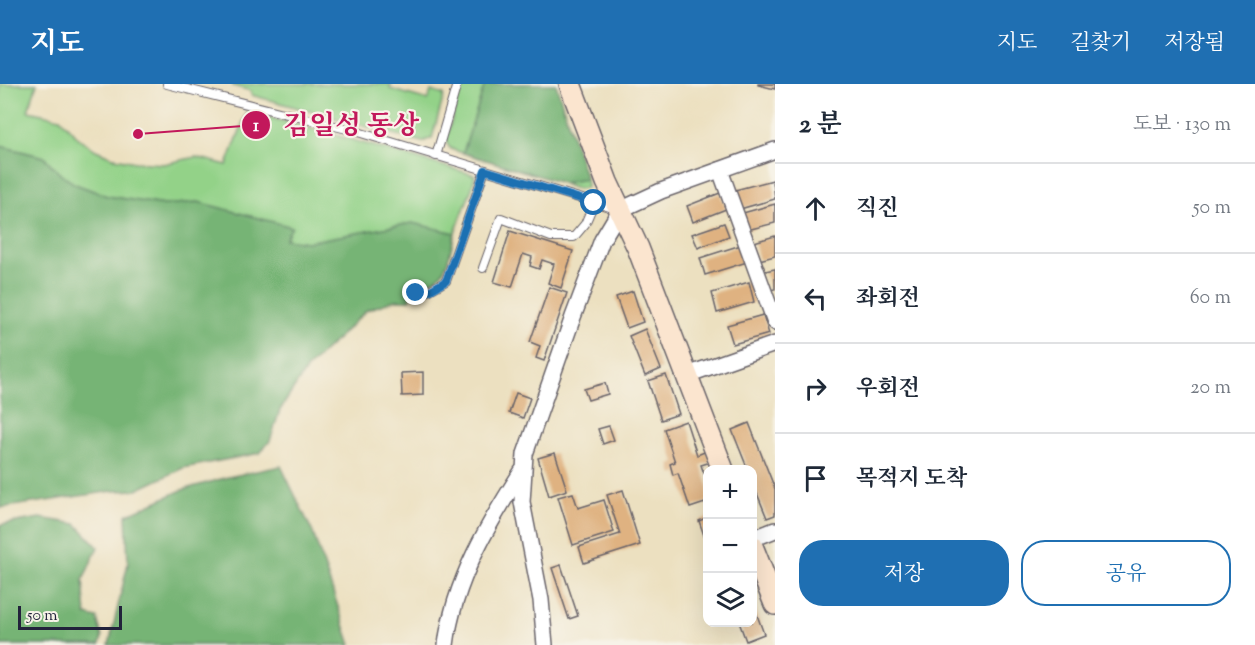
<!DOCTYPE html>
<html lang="ko">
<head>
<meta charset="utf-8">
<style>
  :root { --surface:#fff; --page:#f6f6f7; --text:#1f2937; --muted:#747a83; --line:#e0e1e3; --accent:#1f6fb2 }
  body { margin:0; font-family:"Sorts Mill Goudy","Noto Serif KR",serif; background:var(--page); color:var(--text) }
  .controls { position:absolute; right:18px; bottom:18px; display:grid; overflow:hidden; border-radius:12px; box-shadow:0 6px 24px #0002 }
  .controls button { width:54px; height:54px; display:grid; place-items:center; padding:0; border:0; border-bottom:2px solid var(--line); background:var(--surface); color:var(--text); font:30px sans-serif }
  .scale { position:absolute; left:18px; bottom:15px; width:104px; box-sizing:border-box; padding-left:6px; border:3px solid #22223b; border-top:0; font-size:16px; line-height:21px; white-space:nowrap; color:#22223b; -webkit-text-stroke:4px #f7f3e8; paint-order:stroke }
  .stop { position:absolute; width:18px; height:18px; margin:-14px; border:4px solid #1f6fb2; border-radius:50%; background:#fff }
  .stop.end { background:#1f6fb2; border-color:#fff; box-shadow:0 2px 6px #0008 }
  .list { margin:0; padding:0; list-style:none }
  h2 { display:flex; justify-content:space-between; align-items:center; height:78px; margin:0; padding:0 24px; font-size:26px }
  h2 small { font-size:20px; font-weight:400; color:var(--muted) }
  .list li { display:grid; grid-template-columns:39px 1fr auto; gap:18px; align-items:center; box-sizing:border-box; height:90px; padding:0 24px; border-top:2px solid var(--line) }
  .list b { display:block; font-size:22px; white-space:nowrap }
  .list em { font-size:20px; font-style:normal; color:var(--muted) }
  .actions { display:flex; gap:12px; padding:18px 24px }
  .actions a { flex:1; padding:14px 0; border:2px solid var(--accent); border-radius:24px; text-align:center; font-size:21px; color:var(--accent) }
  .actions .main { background:var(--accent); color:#fff }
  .icon { flex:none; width:33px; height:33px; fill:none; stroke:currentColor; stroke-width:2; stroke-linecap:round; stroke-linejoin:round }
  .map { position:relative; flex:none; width:775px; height:561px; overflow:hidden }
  header { display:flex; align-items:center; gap:36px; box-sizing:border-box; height:84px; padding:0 30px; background:var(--accent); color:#fff }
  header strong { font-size:28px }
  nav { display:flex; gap:33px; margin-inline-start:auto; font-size:21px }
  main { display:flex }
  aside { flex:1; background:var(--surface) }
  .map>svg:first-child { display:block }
  .green { fill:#93d288; stroke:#5a7a62; stroke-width:1.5 }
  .forest { fill:#76b474; stroke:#4c6b58; stroke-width:1.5 }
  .building { fill:#dfb281 }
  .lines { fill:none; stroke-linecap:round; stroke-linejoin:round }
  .lane-casing { stroke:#69646a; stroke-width:10 }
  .street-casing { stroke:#69646a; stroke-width:18 }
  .secondary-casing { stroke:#69646a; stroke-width:24 }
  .lane { stroke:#fff; stroke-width:8 }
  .street { stroke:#fff; stroke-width:15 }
  .secondary { stroke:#fbe5cf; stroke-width:21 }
  .route { stroke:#1f6fb2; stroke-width:8 }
  .leader { fill:none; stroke:#c2185b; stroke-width:2 }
  .callout-dot { fill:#c2185b; stroke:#f7f3e8; stroke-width:2 }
  .mark-label { font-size:18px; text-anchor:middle; font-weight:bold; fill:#fff }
  .callout-label { font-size:27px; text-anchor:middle; font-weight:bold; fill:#c2185b; stroke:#f7f3e8; stroke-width:4.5; stroke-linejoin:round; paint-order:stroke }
</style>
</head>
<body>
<header>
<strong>지도</strong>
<nav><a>지도</a><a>길찾기</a><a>저장됨</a></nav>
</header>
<main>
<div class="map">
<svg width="775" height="561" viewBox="0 0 775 561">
  <rect width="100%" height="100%" fill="#f7f3e8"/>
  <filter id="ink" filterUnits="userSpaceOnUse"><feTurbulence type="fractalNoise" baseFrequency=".0167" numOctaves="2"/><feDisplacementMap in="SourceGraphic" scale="12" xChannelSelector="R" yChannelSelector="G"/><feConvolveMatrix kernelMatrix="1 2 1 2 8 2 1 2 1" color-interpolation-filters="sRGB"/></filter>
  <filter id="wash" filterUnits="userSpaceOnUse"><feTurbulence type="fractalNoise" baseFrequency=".008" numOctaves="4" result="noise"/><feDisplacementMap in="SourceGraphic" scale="24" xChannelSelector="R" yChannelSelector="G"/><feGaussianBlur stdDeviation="1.35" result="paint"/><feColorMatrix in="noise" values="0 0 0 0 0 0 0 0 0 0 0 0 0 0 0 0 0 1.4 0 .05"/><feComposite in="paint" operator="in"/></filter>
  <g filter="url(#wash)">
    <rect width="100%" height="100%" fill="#ece0c0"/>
    <g class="green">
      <polygon points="0,0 37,0 28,27 60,34 78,54 96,66 115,74 135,78 163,80 196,73 227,81 247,28 300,41 475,91 472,104 455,149 412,139 307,158 284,155 291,143 198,118 164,121 107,112 75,100 60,90 44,73 0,62"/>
      <polygon points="233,0 391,0 390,5 428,16 431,7 444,11 432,54 422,58 251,11 251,7 233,2"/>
      <path d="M462,0H485L463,69C453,66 448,66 446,55Z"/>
      <path d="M586,95L587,103C578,107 570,103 562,99Z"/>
    </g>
    <g class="forest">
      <polygon points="485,0 556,0 586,95 562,99 463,69"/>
      <path d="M0,62L44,73L60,90L75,100L107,112L164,121L198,118L292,143L285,155L307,158L412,139L455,149C447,178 447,203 410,200V216H395L367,226L307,284L280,326L270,357L260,369L183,384L137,406L113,407L0,424Z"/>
      <polygon points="281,382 313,449 351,561 109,561 128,479 126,431 182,406 228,393"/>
      <polygon points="40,434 76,440 98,463 83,496 86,531 97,534 102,553 100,561 0,561 0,441"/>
    </g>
    <g id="blocks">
      <g class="building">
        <polygon points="758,0 775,0 775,5 758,1"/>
        <polygon points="773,96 775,115 740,125 735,106"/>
        <polygon points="720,109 726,125 693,138 687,122"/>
        <polygon points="775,120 775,139 747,146 743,129"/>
        <polygon points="724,139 729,152 698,164 692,150"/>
        <polygon points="510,147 573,167 561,204 548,199 554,180 542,176 539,185 530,182 532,173 523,170 512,203 494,198"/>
        <polygon points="775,152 775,172 759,176 754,158"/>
        <polygon points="741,161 747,178 705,191 700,174"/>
        <polygon points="775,185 775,205 770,206 765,187"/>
        <polygon points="749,198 754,218 717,229 712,209"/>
        <polygon points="549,203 567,209 544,277 536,274 540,262 530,258"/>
        <polygon points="633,207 643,238 627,244 616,213"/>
        <polygon points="763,231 769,250 733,260 727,241"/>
        <polygon points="645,245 661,285 645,292 629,252"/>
        <polygon points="423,288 423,311 402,312 401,289"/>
        <polygon points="666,291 679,330 661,336 648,297"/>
        <polygon points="605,299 608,310 588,316 584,305"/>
        <polygon points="516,309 530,314 523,334 509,329"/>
        <polygon points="686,337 697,371 707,367 711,378 701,381 708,401 708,418 690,424 678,389 673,391 670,380 675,378 664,345"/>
        <polygon points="749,339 775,405 775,431 767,434 752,397 752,386 748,386 732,346"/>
        <polygon points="609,342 614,356 603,360 598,345"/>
        <polygon points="555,369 567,406 549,412 538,374"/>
        <polygon points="623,406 640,461 584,479 579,463 620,450 607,411"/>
        <polygon points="573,409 578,424 604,416 614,448 573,461 558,413"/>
        <polygon points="708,433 708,460 707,460 699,437"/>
        <polygon points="561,481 578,532 569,535 552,484"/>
        <polygon points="753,520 764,550 746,557 739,538 752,538"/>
      </g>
    </g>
  </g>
  <g filter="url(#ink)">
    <use href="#blocks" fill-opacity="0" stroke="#69646a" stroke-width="1.5"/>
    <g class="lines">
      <g class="lane-casing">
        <g id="lane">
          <polyline points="167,0 351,46 616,125"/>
          <polyline points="436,72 457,0"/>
          <polyline points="483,184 501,134 551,153 574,153 585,140 594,119"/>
          <polyline points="416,209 428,207 446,197 485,86"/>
        </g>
      </g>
      <g class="street-casing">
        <g id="street">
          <polyline points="720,86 775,238"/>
          <polyline points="687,291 775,260"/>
          <polyline points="752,455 775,446"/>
          <path d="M446,561C454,497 488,440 522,387"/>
          <polyline points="545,561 541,516 522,418 525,370 573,233 602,156 620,126 661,107 775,66"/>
        </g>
      </g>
      <g class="secondary-casing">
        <g id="secondary">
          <polyline points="570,0 607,98 638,164 723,386"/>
          <polyline points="752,462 775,520"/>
        </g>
      </g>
      <use href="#lane" class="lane"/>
      <use href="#street" class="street"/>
      <use href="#secondary" class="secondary"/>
    </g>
  </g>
  <g class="lines" filter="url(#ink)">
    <polyline class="route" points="416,209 429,207 446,197 485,86 594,119"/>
  </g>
  <path class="leader" d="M138 50L256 41"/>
  <g class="callout-dot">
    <circle cx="138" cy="50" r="6"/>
    <circle cx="256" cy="41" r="15"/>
  </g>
  <g class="mark-label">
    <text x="256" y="47">1</text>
  </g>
  <g class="callout-label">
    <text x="351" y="50">김일성 동상</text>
  </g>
</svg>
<div class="controls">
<button>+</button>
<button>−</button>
<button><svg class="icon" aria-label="layers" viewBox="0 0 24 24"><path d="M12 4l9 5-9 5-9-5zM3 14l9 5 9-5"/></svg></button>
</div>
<div class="scale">50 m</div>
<div class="stop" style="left:594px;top:119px"></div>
<div class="stop end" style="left:416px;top:209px"></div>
</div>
<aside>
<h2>2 분<small>도보 · 130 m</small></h2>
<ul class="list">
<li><svg class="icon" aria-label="ahead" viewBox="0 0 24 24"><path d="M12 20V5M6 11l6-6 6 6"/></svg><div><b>직진</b></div><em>50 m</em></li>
<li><svg class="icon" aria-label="left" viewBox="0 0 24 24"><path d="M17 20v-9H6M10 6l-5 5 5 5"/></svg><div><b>좌회전</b></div><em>60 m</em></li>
<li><svg class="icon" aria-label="right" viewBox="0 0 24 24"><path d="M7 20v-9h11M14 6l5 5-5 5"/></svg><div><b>우회전</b></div><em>20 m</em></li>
<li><svg class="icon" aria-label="arrive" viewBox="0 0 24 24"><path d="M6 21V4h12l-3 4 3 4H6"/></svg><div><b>목적지 도착</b></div></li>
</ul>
<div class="actions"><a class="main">저장</a><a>공유</a></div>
</aside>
</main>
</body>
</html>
